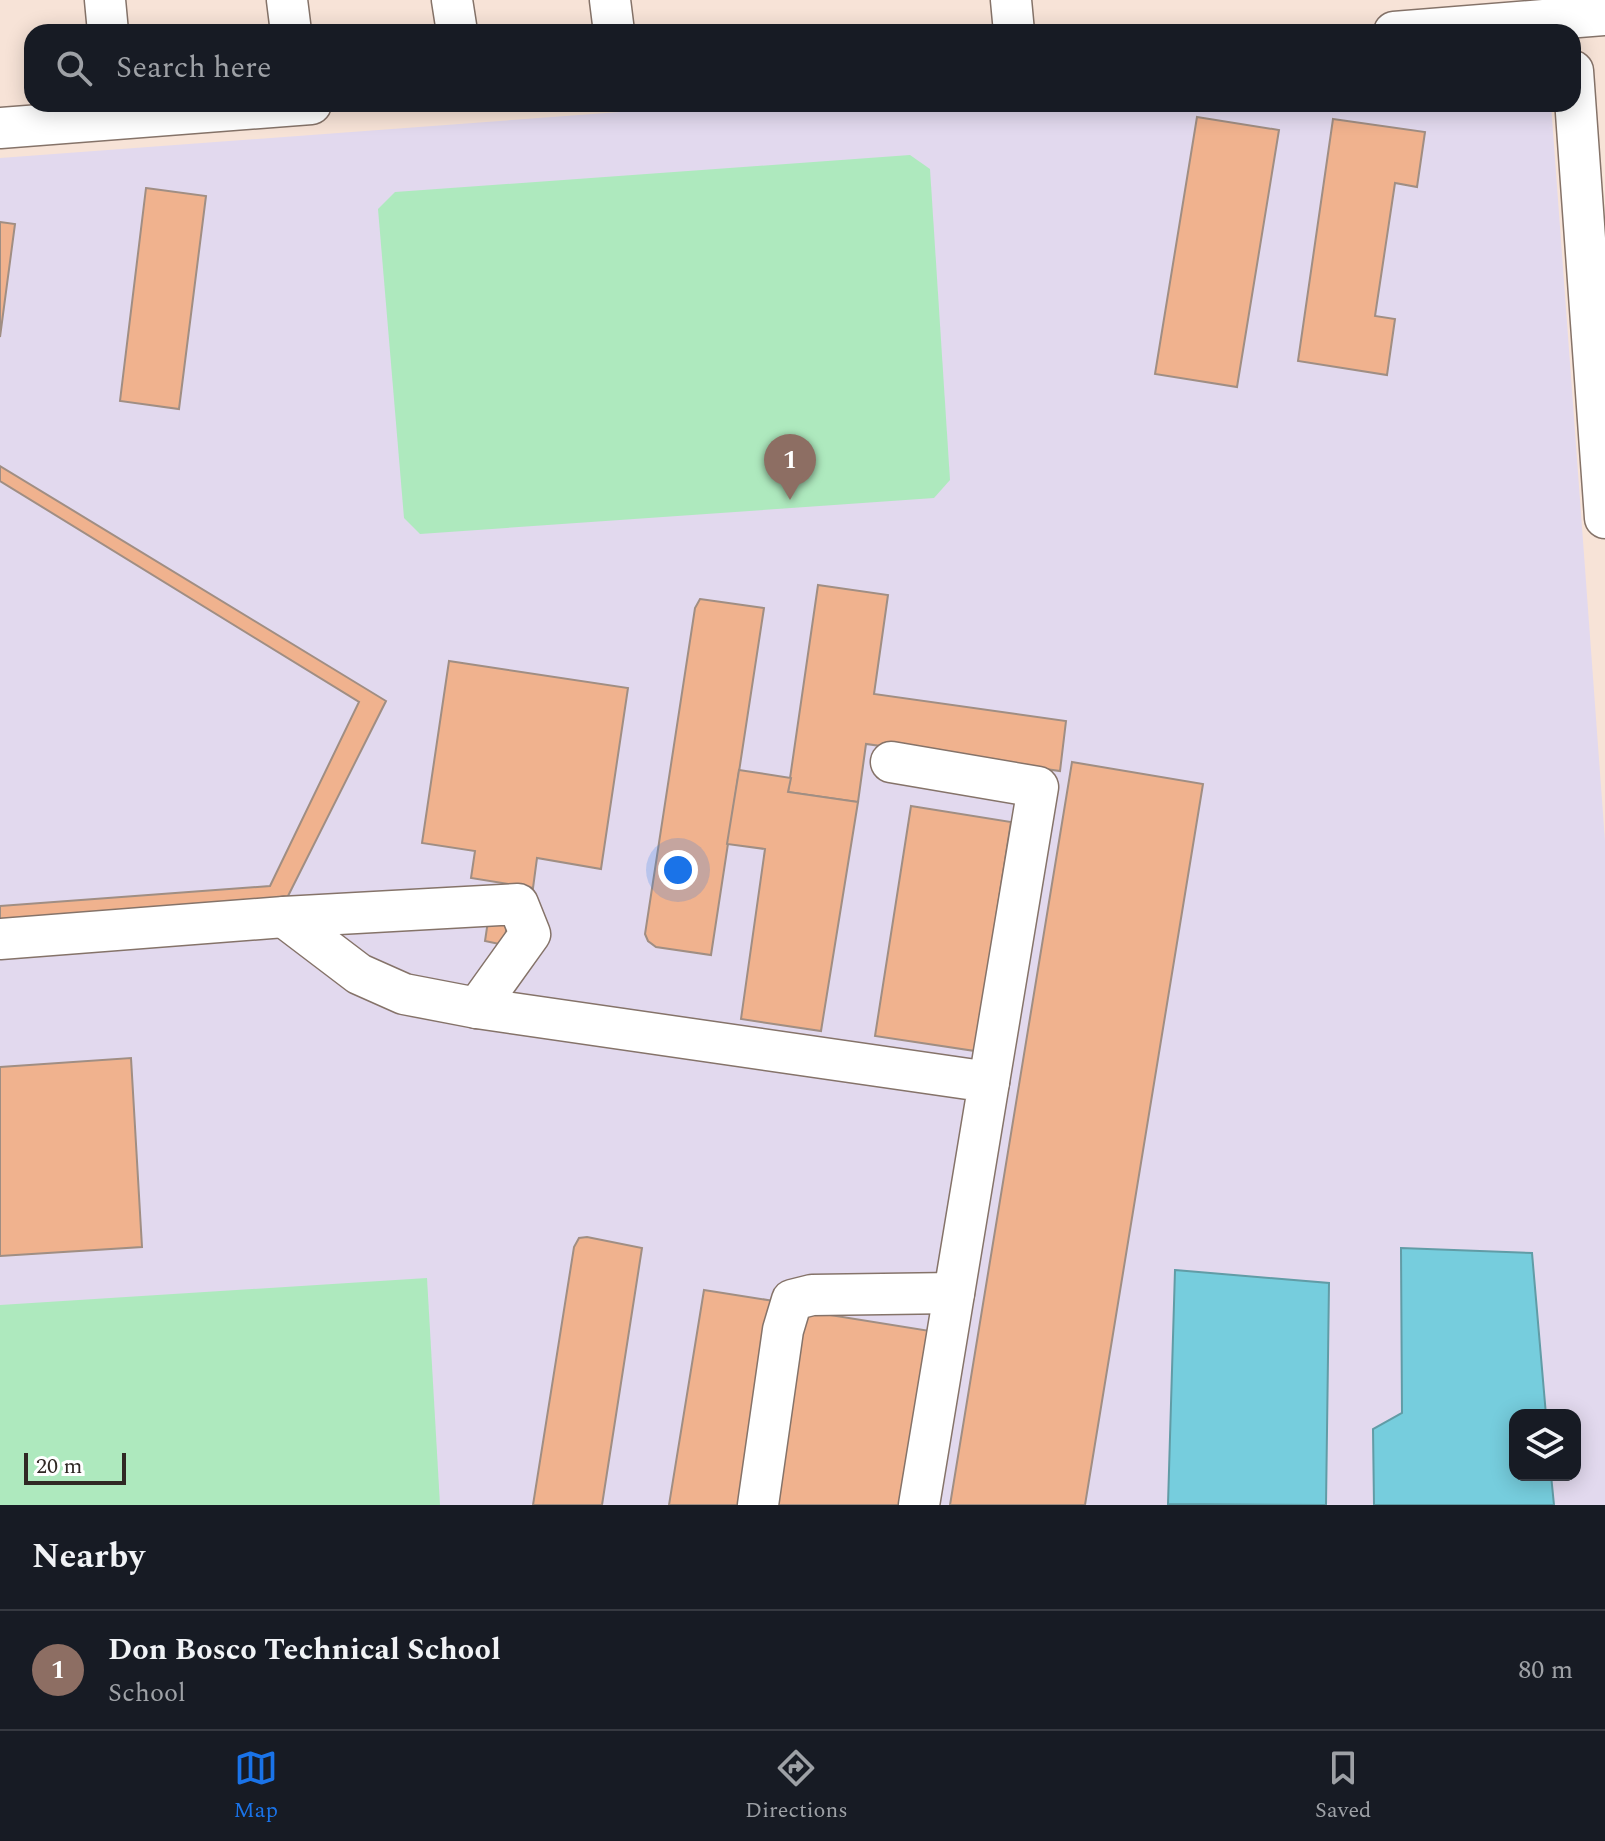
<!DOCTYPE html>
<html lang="en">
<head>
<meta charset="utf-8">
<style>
  :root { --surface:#171b24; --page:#20242c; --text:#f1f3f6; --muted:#9ea1a6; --line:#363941; --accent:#1a73e8 }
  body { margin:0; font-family:Spectral,serif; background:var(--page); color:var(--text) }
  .controls { position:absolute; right:24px; bottom:24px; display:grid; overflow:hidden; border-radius:16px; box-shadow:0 4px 20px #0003 }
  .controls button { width:72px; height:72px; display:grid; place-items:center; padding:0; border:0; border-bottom:2px solid var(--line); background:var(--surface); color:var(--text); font:40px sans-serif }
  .scale { position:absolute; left:24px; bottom:20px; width:102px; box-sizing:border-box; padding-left:8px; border:4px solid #302824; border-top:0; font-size:22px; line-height:28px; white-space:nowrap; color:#302824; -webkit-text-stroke:6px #fff; paint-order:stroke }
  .you { position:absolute; left:678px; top:870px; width:28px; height:28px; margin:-20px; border:6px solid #fff; border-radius:50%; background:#1a73e8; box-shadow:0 0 0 12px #1a73e833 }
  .badge { display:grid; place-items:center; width:52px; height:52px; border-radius:50%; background:var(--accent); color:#fff; font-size:26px; font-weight:700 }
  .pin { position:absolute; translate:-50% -66px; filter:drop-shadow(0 2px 4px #0008) }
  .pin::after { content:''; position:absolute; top:42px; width:28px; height:24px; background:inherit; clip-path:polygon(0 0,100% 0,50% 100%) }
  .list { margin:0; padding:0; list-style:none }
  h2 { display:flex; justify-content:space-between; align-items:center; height:104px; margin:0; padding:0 32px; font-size:34px }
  h2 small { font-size:26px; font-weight:400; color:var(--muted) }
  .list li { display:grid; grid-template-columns:52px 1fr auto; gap:24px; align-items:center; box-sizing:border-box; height:120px; padding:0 32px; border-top:2px solid var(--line) }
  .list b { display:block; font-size:30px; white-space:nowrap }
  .list p { margin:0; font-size:26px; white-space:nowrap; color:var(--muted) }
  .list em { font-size:26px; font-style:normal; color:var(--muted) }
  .icon { flex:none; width:44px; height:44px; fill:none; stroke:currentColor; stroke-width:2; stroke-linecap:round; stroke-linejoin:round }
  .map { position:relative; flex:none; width:1605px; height:1505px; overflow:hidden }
  .search { position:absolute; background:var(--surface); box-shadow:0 4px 20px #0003; left:24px; right:24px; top:24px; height:88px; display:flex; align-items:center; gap:20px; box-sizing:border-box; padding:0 28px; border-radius:24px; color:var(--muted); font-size:30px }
  .sheet { height:224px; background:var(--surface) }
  nav { display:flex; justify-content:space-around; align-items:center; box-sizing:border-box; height:112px; border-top:2px solid var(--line); background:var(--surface); font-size:22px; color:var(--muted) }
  nav a { display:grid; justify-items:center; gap:4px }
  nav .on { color:var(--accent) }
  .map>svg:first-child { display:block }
  .education { fill:#e2d9ee; fill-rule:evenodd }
  .green { fill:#aee9be }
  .water { fill:#76cddd; stroke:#619ca6; stroke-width:2 }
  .building { fill:#f0b28e; stroke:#a08e83; stroke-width:2 }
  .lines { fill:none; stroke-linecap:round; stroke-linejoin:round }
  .minor-casing { stroke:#857369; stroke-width:43 }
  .minor { stroke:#fff; stroke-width:40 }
</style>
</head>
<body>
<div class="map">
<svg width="1605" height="1505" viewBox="0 0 1605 1505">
  <rect width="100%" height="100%" fill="#f7e3d7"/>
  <path class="education" d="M728,104H1551L1605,841V1505H0V158ZM1515,1415H1575V1475H1515Z"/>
  <g class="green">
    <polygon points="910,155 930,169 950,480 934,498 420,534 404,518 378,209 395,192"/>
    <polygon points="427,1278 440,1505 0,1505 0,1305"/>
  </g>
  <g class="water">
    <polygon points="1401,1248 1532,1253 1546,1415 1515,1415 1515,1475 1551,1475 1554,1505 1374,1505 1373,1429 1402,1413"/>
    <polygon points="1175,1270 1329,1283 1326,1505 1168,1504"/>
  </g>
  <g class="building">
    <polygon points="1197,117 1279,130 1237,387 1155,374"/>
    <polygon points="1333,119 1425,132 1417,187 1395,183 1375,316 1395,319 1387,375 1298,361"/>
    <polygon points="146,188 206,196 179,409 120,401"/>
    <polygon points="0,222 15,224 0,337"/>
    <polygon points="0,466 386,701 282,908 0,929 0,906 270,886 359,702 0,481"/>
    <polygon points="818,585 888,595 874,694 1066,721 1060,771 866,744 858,802 788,792"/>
    <polygon points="700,599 764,608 711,955 656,947 648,941 645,934 695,608"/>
    <polygon points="449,661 628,688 601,869 537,858 533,888 471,878 475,851 422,843"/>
    <polygon points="1072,762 1203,784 1085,1505 950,1505"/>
    <polygon points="739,770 791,778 788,792 858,802 821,1031 741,1019 765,849 727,844"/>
    <polygon points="911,806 1011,822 975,1051 875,1036"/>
    <polygon points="488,921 507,924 504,945 485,941"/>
    <polygon points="131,1058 142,1247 0,1256 0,1067"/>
    <polygon points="587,1237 642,1248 602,1505 533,1505 574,1247 579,1238"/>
    <polygon points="704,1290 774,1301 741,1505 669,1505"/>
    <polygon points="799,1310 930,1331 902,1505 768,1505"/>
  </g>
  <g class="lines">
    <g class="minor-casing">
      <g id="minor">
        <polyline points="105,0 108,32"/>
        <polyline points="287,0 291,32"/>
        <polyline points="452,0 457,32"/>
        <polyline points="610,0 614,32"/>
        <polyline points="1011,0 1014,32"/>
        <polyline points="1394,32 1605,15"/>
        <polyline points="1573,71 1605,518"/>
        <polyline points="0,128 311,104"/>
        <polyline points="891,762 1038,787 989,1082"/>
        <polyline points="284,917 359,974 404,994 477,1008 989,1082 919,1505"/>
        <polyline points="0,939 284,917 518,904 530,934 477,1008"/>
        <polyline points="758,1505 783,1330 792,1300 812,1295 954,1293"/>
      </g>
    </g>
    <use href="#minor" class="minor"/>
  </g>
</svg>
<div class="controls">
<button><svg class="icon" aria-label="layers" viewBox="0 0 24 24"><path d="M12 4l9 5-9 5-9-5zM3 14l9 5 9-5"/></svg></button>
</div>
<div class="scale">20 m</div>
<div class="you"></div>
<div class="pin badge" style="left:790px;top:500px;background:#8d6e63">1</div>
<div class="search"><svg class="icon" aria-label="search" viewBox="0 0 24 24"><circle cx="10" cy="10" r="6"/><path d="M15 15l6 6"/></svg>Search here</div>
</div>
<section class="sheet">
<h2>Nearby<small></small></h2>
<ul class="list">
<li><span class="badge" style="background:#8d6e63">1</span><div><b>Don Bosco Technical School</b><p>School</p></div><em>80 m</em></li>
</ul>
</section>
<nav>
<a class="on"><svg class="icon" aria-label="map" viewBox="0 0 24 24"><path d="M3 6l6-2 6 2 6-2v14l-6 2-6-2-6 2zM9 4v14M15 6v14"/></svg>Map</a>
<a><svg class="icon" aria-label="directions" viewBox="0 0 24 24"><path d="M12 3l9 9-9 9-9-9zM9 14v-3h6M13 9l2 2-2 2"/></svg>Directions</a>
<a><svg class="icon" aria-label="saved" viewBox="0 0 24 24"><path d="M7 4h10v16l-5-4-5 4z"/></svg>Saved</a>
</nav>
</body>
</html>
